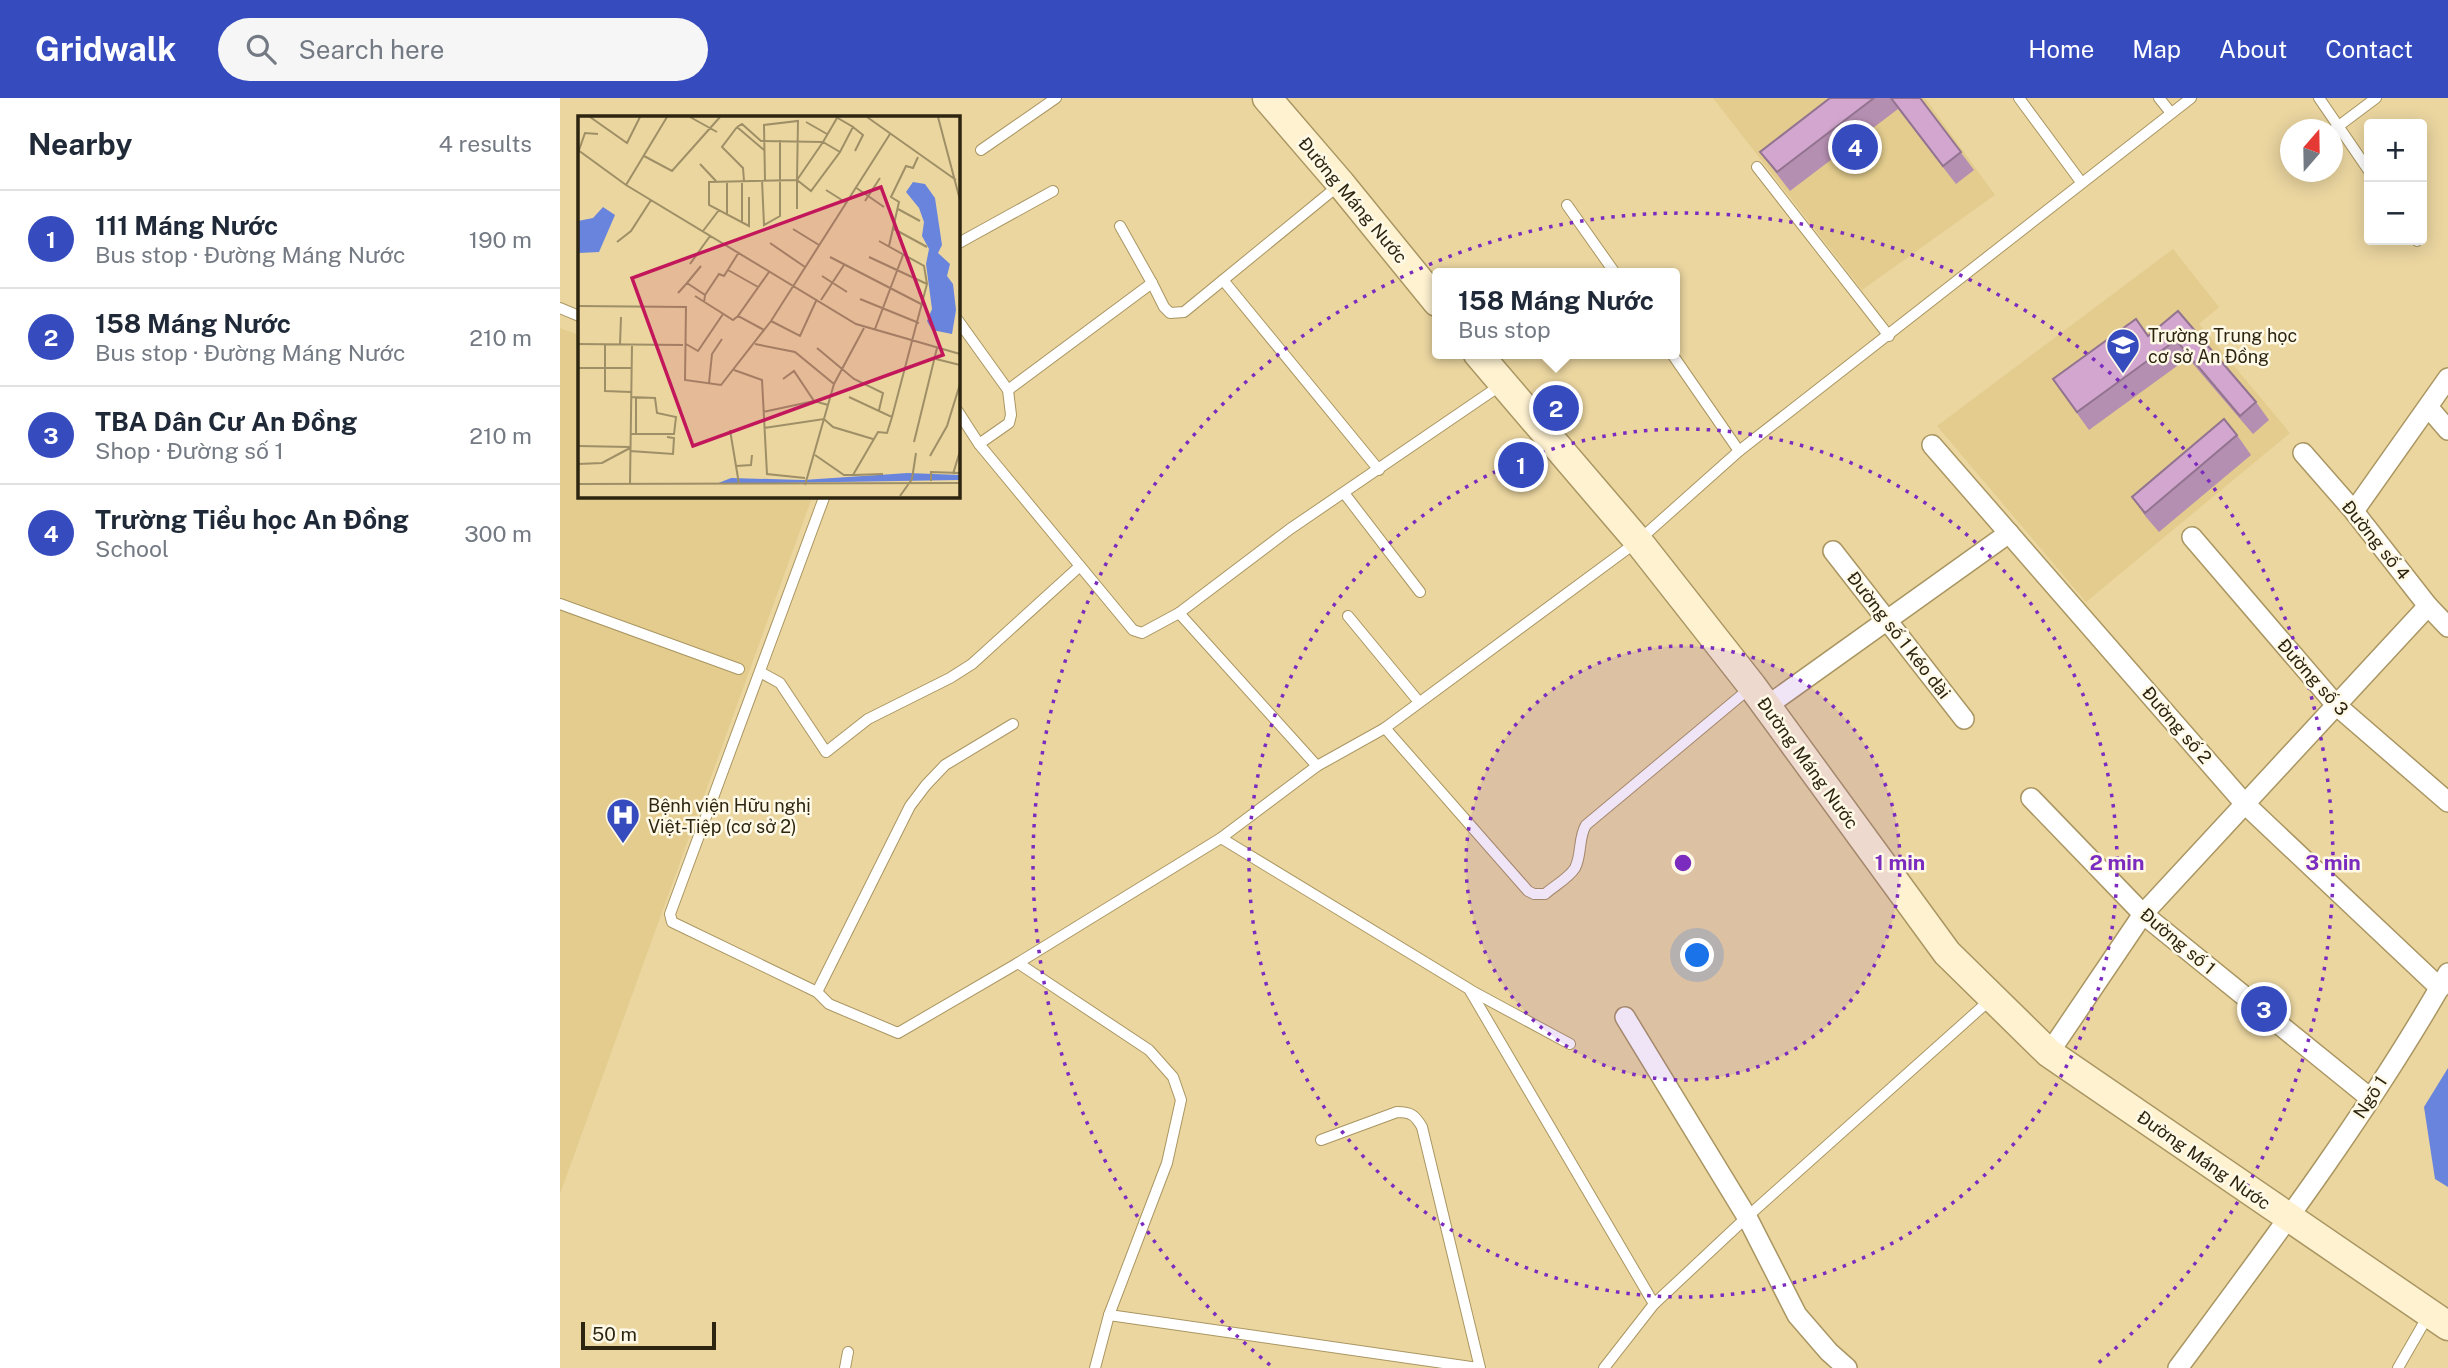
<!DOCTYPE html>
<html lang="en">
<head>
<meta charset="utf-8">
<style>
  :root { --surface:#fff; --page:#f6f6f7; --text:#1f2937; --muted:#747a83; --line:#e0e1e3; --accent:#364cbe }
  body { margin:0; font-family:"Public Sans",sans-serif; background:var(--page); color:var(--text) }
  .controls { position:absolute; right:21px; top:21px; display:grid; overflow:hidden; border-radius:7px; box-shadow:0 4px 18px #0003 }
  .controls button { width:63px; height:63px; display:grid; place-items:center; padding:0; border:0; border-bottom:2px solid var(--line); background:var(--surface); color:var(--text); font:35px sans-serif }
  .compass { position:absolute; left:1720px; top:21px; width:63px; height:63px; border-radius:50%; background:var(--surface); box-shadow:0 4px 18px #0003; rotate:20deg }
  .scale { position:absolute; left:21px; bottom:18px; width:135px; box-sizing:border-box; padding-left:7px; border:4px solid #2d250f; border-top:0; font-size:19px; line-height:24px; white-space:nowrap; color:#2d250f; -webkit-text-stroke:5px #fff9e8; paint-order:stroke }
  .you { position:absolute; left:1138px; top:858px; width:24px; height:24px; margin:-18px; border:5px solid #fff; border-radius:50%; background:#1a73e8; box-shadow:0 0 0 10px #1a73e833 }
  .badge { display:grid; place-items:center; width:46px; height:46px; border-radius:50%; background:var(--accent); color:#fff; font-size:23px; font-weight:700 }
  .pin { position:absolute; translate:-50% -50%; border:4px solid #fff; box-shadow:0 2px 7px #0006 }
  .popup { position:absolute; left:872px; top:170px; width:248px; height:91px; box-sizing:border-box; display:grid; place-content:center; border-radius:7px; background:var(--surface); filter:drop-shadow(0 2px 5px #0005); font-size:23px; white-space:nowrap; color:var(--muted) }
  .popup b { font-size:26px; color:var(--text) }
  .popup::after { content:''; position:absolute; left:50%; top:100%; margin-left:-14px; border:14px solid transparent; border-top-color:var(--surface) }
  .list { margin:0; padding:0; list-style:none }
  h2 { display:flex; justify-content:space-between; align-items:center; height:91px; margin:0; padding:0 28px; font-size:30px }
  h2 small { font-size:23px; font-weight:400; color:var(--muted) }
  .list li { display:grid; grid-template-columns:46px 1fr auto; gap:21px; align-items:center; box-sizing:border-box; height:98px; padding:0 28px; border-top:2px solid var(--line) }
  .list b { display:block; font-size:26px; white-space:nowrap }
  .list p { margin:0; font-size:23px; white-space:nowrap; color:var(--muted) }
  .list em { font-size:23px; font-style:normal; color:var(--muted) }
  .icon { flex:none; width:38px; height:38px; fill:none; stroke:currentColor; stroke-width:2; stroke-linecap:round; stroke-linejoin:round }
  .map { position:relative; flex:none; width:1888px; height:1270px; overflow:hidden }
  header { display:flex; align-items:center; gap:42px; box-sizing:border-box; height:98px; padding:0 35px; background:var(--accent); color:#fff }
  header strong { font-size:33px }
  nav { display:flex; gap:38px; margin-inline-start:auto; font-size:24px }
  .search { width:490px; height:63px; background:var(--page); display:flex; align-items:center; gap:18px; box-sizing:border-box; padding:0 24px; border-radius:38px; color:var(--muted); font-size:26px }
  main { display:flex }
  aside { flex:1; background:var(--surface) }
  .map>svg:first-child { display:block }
  .built { fill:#e3cc8d }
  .water { fill:#6984dd }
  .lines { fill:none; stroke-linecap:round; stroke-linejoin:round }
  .service-casing { stroke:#aa9662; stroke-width:12 }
  .minor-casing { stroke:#aa9662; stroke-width:22 }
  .secondary-casing { stroke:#aa9662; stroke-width:31 }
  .service { stroke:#fff; stroke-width:10 }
  .minor { stroke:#fff; stroke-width:19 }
  .secondary { stroke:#fef2d1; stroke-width:28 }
  .wall { fill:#b58fb1 }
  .building { fill:#d2a6ce; stroke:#937490; stroke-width:2 }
  .ring { fill:none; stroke:#7b2cbf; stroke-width:3.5; stroke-dasharray:3.5 7 }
  .labels { text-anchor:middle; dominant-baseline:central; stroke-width:5; stroke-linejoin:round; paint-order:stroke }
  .street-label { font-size:18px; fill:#2d250f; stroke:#fff9e8 }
  .poi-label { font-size:18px; fill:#2d250f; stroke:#fff9e8; text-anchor:start }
  .inset-road { fill:none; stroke:#9f8f66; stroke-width:2 }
  .view { fill:#c2185b; fill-opacity:0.15; stroke:#c2185b; stroke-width:3.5 }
  .inset-edge { fill:none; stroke:#2d250f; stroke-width:3.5 }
  .centre { fill:#7b2cbf; stroke:#fff9e8; stroke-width:3.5 }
  .ring-label { font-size:21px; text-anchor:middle; font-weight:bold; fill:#7b2cbf; stroke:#fff9e8; stroke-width:5; stroke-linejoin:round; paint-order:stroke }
</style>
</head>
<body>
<header>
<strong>Gridwalk</strong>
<div class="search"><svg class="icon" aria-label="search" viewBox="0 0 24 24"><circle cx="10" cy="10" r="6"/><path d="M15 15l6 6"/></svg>Search here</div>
<nav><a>Home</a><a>Map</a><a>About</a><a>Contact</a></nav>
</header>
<main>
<aside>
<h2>Nearby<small>4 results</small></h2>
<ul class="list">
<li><span class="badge">1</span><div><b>111 Máng Nước</b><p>Bus stop · Đường Máng Nước</p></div><em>190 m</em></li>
<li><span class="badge">2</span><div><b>158 Máng Nước</b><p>Bus stop · Đường Máng Nước</p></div><em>210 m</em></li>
<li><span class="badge">3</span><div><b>TBA Dân Cư An Đồng</b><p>Shop · Đường số 1</p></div><em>210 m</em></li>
<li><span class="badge">4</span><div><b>Trường Tiểu học An Đồng</b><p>School</p></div><em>300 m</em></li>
</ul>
</aside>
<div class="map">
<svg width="1888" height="1270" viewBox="0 0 1888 1270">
  <rect width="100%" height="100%" fill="#ebd6a0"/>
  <g class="built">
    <polygon points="1153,0 1365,0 1435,97 1302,192"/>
    <polygon points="1613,151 1659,209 1639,226 1730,335 1526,504 1377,328"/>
    <polygon points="0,230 19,237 19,397 253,397 0,1096"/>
  </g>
  <polygon class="water" points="1888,970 1888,1089 1875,1081 1864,1009"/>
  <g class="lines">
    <g class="service-casing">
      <g id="service">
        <polyline points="1459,0 1521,84"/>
        <polyline points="1599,0 1611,15"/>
        <polyline points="1759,0 1809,73"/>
        <polyline points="1772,33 1816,0"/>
        <polyline points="421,52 496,0"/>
        <polyline points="1197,69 1329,238"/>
        <polyline points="1007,107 1055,175"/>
        <polyline points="560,128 592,185"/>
        <polyline points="1856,142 1857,143"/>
        <polyline points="397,146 493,93"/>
        <polyline points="663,182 819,372"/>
        <polyline points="0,210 19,218"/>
        <polyline points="397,221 448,292 451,317 449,325 419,346"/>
        <polyline points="1112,256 1179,353"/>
        <polyline points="448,292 592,185 604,209 610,215 624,214 778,88"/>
        <polyline points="397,312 419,346 573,532 582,535 619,515"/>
        <polyline points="784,395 860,494"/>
        <polyline points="265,397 110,816 112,824 257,894 269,906 338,935 458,865 661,740 757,668 825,630 1078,443 1179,353 1631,0"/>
        <polyline points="0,506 179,571"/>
        <polyline points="788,518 859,604"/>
        <polyline points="200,574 220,585 266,654 308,621 390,580 412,566 520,468"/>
        <path d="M825,630L968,793L974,796H985C994,788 1009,780 1015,770C1022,757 1018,740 1026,727L1190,590"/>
        <polyline points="757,668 619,515 730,431 941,287"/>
        <polyline points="661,740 909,891 1094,1206"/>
        <polyline points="458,865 589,952 613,979 621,1002 607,1065 549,1217 535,1270"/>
        <polyline points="910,892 1010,946"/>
        <polyline points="257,894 350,708 366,687 385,667 453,626"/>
        <path d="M761,1042L837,1014C851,1014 855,1017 862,1029L920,1270"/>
        <polyline points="549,1217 918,1270"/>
        <polyline points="285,1270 288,1254"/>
        <polyline points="1044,1270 1094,1206 1187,1119 1431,901"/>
        <polyline points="1838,1270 1869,1216"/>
      </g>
    </g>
    <g class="minor-casing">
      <g id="minor">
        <polyline points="1869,310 1888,332"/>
        <polyline points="1372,347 1685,706 1880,890"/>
        <polyline points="1743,355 1792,411 1868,508 1888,529"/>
        <polyline points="1794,413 1888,280"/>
        <polyline points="1632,439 1776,607 1888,704"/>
        <polyline points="1273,453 1404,621"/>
        <polyline points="1207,608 1449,435"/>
        <polyline points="1471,700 1583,816 1810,1000"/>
        <polyline points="1065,919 1187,1119 1237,1217 1269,1254 1287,1270"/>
        <polyline points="1489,955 1583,816 1868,508"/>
        <path d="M1618,1270C1713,1142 1809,1014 1888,875"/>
      </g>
    </g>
    <g class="secondary-casing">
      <g id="secondary">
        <polyline points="707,0 781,86 877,204"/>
        <polyline points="918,256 1078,443 1192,588 1387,855 1489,955 1888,1228"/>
      </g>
    </g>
    <use href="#service" class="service"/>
    <use href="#minor" class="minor"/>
    <use href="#secondary" class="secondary"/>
  </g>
  <g class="wall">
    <polygon points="1270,0 1360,0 1414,72 1396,86 1338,11 1230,93 1200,54"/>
    <polygon points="1618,213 1696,304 1709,322 1693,336 1628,260 1529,332 1493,282 1588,238"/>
    <polygon points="1677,337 1691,357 1599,434 1586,419 1572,399"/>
  </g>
  <g class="building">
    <polygon points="1270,0 1314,0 1217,74 1200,54"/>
    <polygon points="1331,0 1360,0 1401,54 1383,68"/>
    <polygon points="1618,213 1696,304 1680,318 1616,242 1517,314 1493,281 1576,221 1588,238"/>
    <polygon points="1664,321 1677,337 1585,415 1572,399"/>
  </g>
  <circle cx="1123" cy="765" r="217" fill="#7b2cbf" fill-opacity=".12"/>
  <g class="ring">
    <circle cx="1123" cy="765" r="217"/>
    <circle cx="1123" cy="765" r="434"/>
    <path d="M710 1267A650 650 0 1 1 1536 1267"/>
  </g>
  <defs>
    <g id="school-pin" transform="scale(1.75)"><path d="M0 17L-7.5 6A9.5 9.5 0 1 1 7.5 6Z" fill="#364cbe" stroke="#fff9e8"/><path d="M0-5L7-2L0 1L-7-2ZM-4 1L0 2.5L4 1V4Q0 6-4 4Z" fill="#fff"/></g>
    <g id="hospital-pin" transform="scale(1.75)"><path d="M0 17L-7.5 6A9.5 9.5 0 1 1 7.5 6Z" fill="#364cbe" stroke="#fff9e8"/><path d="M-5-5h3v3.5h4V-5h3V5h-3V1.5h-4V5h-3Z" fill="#fff"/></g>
  </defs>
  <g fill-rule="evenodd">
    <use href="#school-pin" x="1563" y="247"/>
    <use href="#hospital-pin" x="63" y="717"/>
  </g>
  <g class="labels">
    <g class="street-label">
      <text transform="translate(793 102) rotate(50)">Đường Máng Nước</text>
      <text transform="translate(1816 442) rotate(51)">Đường số 4</text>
      <text transform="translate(1339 537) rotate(52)">Đường số 1 kéo dài</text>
      <text transform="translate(1753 579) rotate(48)">Đường số 3</text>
      <text transform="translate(1617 627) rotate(49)">Đường số 2</text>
      <text transform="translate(1248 665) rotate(54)">Đường Máng Nước</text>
      <text transform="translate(1618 843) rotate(40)">Đường số 1</text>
      <text transform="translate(1810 999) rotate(-57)">Ngõ 1</text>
      <text transform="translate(1644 1062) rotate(35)">Đường Máng Nước</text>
    </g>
    <g class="poi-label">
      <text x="1588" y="237">Trường Trung học<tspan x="1588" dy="21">cơ sở An Đồng</tspan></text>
      <text x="88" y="707">Bệnh viện Hữu nghị<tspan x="88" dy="21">Việt-Tiệp (cơ sở 2)</tspan></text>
    </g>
  </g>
  <g transform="translate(18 18)">
    <rect width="382" height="382" fill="#ebd6a0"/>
    <path d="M335,66L347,68L357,82L364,129L360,137L372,148L369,160L375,168L378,194L374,218L354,214L349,205L354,193L348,148L351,133L344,120L346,106L341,92L328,76ZM25,91L37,99L21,136L1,137L0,105L15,102ZM330,357L382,359L381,364L138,368L153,362L225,364Z" fill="#6984dd"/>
    <path class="inset-road" d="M12,1L49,27L62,1M112,1L139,16M289,1L378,64M360,1L382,84M228,6L249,18M159,11L164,8L183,25L245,26L259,2M159,11L144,31L165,52L166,65M159,11L186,34M275,11L285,19L277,35M202,24V64M0,34L48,69L278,208L382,238M0,37L7,17L20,18M66,40L94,55L142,1M122,48L138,65M184,64L186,109L202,100V64M219,64L233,75L262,36L275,11L258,1M164,65V107M48,69L89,1M277,71L306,91M248,74L267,86M171,81V110L131,89V66L219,64L220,5L186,9L187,64M287,85L302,62M219,93V64L245,26L262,36M320,93L342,105M149,99V66M215,113L241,129M316,113L349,131M125,115L141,94M301,125L346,150L349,168L314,301M39,126L53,115L73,84M192,127L227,151M311,130L321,86L313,81L328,50L335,52L340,41M252,141L345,189M291,141L349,168M112,148L132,120M150,154L180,171M244,160L269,176M109,167L123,150M100,177L109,167L127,179L126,187M127,179L141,158L146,160L161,136M117,180L155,204L160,200M282,183L341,207M243,184L266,149M0,190L108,191L107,264L143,269L193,205L312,18M193,205L222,220L238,185M297,213L325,139M186,214L160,200L191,156M0,228L105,229M27,228V275L53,276M42,228L43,201M108,228L120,235L145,198M177,228L217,236L256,268M239,232L276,263L305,277L301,294M358,243L382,249M0,252H54M156,254L184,264L189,358L227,362M205,263L216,255L236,285M131,267L134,238L144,223M185,296L236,285L250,289M186,312L246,303L255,311L295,323M152,314L161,368M53,318H96L98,301L79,297L77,282L53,281M58,318V281M336,326L359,232M0,330L52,331M52,335L95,338L96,322L89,321M237,339L266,359H275L300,316L309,317L314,301L271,281M352,340L369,310L382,268M0,348L24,347L52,332M158,350L173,349L174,339M375,358L382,335M276,359L305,358M353,365V356L382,357M0,368L382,367M52,368L54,229M227,369L256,268L286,212M322,380L334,363L338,337"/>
    <path class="view" d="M303,71L365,239L115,330L54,162Z"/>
    <rect width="382" height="382" class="inset-edge"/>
  </g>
  <circle cx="1123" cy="765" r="10" class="centre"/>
  <g class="ring-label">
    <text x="1340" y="772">1 min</text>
    <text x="1557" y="772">2 min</text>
    <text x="1773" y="772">3 min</text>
  </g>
</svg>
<div class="controls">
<button>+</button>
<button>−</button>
</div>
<svg class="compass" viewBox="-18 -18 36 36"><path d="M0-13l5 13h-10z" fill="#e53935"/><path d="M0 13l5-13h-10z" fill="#747a83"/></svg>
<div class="scale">50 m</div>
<div class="you"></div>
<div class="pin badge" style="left:961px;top:367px">1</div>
<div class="pin badge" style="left:996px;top:310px">2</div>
<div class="popup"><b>158 Máng Nước</b>Bus stop</div>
<div class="pin badge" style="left:1704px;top:911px">3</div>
<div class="pin badge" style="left:1295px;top:49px">4</div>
</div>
</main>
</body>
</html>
